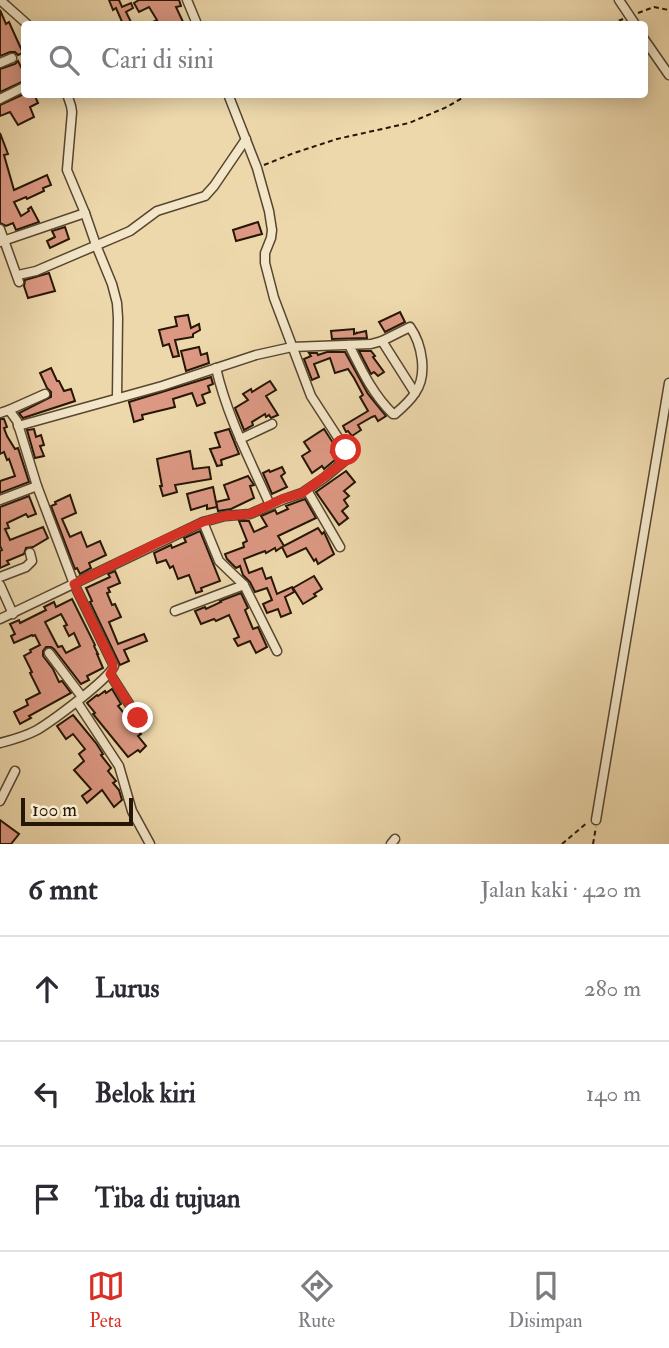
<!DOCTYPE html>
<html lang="id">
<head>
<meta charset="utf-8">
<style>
  :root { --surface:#fff; --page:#f2f2f3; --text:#2b2b33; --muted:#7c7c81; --line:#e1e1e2; --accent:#d93025 }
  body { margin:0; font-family:"IM FELL Double Pica",serif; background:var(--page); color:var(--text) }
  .scale { position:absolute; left:21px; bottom:18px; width:112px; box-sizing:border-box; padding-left:7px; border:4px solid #251605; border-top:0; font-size:19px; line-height:24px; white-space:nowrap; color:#251605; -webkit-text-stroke:5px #f3e6c9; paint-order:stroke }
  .stop { position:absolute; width:21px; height:21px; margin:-16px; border:5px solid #d93025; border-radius:50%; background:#fff }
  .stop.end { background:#d93025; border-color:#fff; box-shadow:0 2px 7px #0008 }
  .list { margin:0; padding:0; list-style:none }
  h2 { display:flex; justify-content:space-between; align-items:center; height:91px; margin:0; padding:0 28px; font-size:30px }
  h2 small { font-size:23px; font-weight:400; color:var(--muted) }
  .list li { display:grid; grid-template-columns:46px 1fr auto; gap:21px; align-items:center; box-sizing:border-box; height:105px; padding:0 28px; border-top:2px solid var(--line) }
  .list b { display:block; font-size:26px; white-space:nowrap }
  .list em { font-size:23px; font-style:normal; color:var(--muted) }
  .icon { flex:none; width:38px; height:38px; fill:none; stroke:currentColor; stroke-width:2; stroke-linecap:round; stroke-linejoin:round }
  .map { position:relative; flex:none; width:669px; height:844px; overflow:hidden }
  .search { position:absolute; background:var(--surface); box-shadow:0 4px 18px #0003; left:21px; right:21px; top:21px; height:77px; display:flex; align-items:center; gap:18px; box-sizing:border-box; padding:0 24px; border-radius:7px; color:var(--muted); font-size:26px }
  .sheet { height:406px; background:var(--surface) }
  nav { display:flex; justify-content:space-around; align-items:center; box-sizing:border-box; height:98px; border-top:2px solid var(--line); background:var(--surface); font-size:19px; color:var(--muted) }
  nav a { display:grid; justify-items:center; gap:4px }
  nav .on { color:var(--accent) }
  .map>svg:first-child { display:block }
  .building { fill:#dc9883; stroke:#251605; stroke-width:2; fill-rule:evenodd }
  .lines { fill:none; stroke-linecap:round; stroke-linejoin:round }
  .street-casing { stroke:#57462f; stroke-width:11 }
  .path { stroke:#251605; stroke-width:2; stroke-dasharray:5 3.5; stroke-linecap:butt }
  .street { stroke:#f3e6c9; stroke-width:8 }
  .route { stroke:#d93025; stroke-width:9 }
</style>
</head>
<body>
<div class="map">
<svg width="669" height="844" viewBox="0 0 669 844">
  <rect width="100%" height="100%" fill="#edd8ac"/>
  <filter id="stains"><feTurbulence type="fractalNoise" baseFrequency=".00286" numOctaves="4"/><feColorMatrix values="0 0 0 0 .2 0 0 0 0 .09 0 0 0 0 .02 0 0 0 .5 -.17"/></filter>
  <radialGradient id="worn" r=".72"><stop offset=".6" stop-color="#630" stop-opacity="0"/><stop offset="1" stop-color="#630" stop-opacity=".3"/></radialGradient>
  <g class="building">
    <polygon points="109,0 119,0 122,7 131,3 133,8 126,12 132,24 123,24 116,8 113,10"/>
    <polygon points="139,0 179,0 181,6 176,7 184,24 149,24 157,20 149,7 139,12 134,3"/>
    <polygon points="0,10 6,24 9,22 23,53 18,55 15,52 10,52 0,56"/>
    <polygon points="18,61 22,69 24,68 24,81 0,92 0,69 15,64"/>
    <polygon points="24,94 34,94 38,103 30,107 34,117 18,125 10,112 0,116 0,105"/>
    <polygon points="0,133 8,154 4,155 14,190 47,175 51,185 43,188 44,191 27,199 26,197 14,202 21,216 29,211 28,209 31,207 39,222 16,230 13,223 6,226 0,223"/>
    <polygon points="258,222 262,234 236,241 233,230"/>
    <polygon points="65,227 69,239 50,248 47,241 55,237 52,231"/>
    <polygon points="49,273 55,291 28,298 24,286 25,280"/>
    <polygon points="400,312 405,322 385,332 379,322"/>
    <polygon points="188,315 191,328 199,324 200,330 193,334 193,337 175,340 179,356 173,357 169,344 163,346 159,330 177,326 175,317"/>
    <polygon points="354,329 354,334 357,333 356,332 357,333 366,331 367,338 332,339 331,331"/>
    <polygon points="199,347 201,355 207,353 209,363 186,371 181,351"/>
    <polygon points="359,351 371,351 375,356 373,357 384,372 378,376 374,372 371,374"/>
    <polygon points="327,352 345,352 368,394 386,416 378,421 375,416 372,417 358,425 361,430 352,436 348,431 346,432 343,426 368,411 360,397 363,395 354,378 348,369 335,373 330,358 314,364 319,377 312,380 304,359 311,356 309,353 317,353 318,355"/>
    <polygon points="51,368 57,381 59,381 64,391 71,389 75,401 23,418 19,413 51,397 51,392 47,388 40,373"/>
    <polygon points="211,377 213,384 208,386 210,392 202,395 205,403 197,406 192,393 173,399 175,407 142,415 143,419 134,422 129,402"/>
    <polygon points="270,381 276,390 266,396 278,415 271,418 269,415 266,417 265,414 252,422 253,425 244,430 235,408 248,400 243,394 251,389 252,392"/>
    <polygon points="0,419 4,419 7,427 4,428 7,436 15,449 18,448 29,482 0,493 0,481 15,476 9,459 7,460 4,452 0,454"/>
    <polygon points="34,429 36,437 41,435 44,445 40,446 44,456 35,458 27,430"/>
    <polygon points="229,429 239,454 221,460 222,465 217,466 210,449 220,447 215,433"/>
    <polygon points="324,429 337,449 331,452 336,459 324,469 322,466 312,473 302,456 310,451 304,442"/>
    <polygon points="190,451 193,469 209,467 211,479 175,485 177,492 163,496 160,486 162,486 157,459"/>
    <polygon points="282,467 285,473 281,476 287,487 272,494 263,473 269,470 270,472"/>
    <polygon points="346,471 355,482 344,491 349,496 344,500 348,506 342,511 348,518 339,525 316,492"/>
    <polygon points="248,476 254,485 250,486 254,498 231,509 218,511 216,502 229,499 224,485"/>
    <polygon points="213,487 217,507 207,509 207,505 191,510 187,494"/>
    <polygon points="70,495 76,513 62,519 70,537 81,532 87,547 100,541 106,555 89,563 91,568 80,574 77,568 75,569 51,506 56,504 55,502"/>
    <polygon points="29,496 36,514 28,517 26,514 7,523 9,528 5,529 10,540 43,527 48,538 33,547 26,548 24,554 7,561 9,564 0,568 0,551 2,550 0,546 0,507"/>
    <polygon points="305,499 316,518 278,536 284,546 318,528 322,534 324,532 334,554 318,564 316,559 314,561 306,548 287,557 282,547 276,551 275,548 266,553 265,551 244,559 249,573 262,568 266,579 271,577 277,594 292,587 294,592 285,597 291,613 281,617 278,609 267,613 263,604 272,600 267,588 255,592 250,582 243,575 240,566 236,568 227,559 225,554 244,547 243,543 247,541 239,521 249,521 254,532 267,526 261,516 275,510 277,514 288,509 286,506"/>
    <polygon points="200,531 220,581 201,588 202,591 196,593 189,575 178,579 173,566 170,568 166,560 157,563 154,553 171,545 172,548 186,542 184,538"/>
    <polygon points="115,571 120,583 108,588 110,592 107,593 112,605 115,604 121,617 109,622 118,644 144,634 147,641 124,650 129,661 120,665 90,602 92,601 86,588 110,577 108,574"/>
    <polygon points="314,576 322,589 314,594 316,596 303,604 293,588"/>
    <polygon points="241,593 248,608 245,610 253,629 258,627 267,647 256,653 250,641 238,646 234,639 239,637 229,615 216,621 214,619 201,624 195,611 205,607 206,609 221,602 220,601"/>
    <path d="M72,599L95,645L94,646L98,654H97L103,668L87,676L89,680L81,684L54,649L51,647H46L43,651V656L53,669L59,682L62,681L71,693L29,716L31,718L20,724L14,712L28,705L26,700L40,693L30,673L32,672L24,656L31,652L30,650L40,645L35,635L33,636L32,635L14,643L11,636L15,634L10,624L19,620L20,623L46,610L44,607L54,602L56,607ZM61,614L67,625L64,626L69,636L74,633L80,646L66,653L62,646L58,647L45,622Z"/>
    <polygon points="112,689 121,704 118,706 141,734 138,736 146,746 140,752 138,750 128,757 93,714 95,713 87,703 97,695 98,696 105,691 106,693"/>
    <polygon points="73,715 96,743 103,754 101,755 111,768 108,771 116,781 113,783 119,790 122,800 114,807 102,790 87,803 82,796 91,789 74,770 84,761 79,754 85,749 73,734 66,739 57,726"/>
    <polygon points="0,820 19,834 11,844 0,844"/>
  </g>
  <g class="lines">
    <g class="street-casing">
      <g id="street">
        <polyline points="0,0 27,24"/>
        <polyline points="187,0 197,24"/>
        <polyline points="619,0 635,24"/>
        <polyline points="644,39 669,75"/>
        <polyline points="0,63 12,58"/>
        <polyline points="67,94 71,106 72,112 67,170 85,213 96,245 112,284 117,303 118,318 117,398"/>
        <polyline points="0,99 24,87"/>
        <polyline points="0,229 19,282"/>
        <polyline points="0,242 85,213"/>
        <polyline points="18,275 36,271 130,231 157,211 205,196 214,186 246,139"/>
        <polyline points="382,341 415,393"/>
        <path d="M216,368C227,416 250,460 270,505"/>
        <polyline points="9,410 45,394"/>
        <path d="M0,413L9,410L17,421L37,486L74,584L114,666C108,680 52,721 37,730C26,736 12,740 0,743"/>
        <path d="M18,426L162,386L256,355L292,347L371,344L382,341L410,327C422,344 428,375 415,393C410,401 402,408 395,414H393C373,395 361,369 349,345"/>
        <polyline points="240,439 272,424"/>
        <polyline points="307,490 340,547"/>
        <polyline points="0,500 37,486"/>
        <polyline points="203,522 219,561 244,585 277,651"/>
        <polyline points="0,577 26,567 32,561 30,553"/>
        <polyline points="0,585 13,614"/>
        <polyline points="175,611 244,585"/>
        <polyline points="0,619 203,522 225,516 250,514 282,500 302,493 324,478 348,458 346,450 311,396 274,298 265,263 265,253 271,238 272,230 269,211 257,168 228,94"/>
        <polyline points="49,653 82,697"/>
        <polyline points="110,674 138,718"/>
        <polyline points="77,702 119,766 132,811 150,844"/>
        <polyline points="0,801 15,771"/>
        <polyline points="596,820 669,383"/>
        <polyline points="391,844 395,839"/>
      </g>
    </g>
    <g class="path">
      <polyline points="638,13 654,7 669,10"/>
      <polyline points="611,24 623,19"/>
      <polyline points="264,165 294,153 337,139 409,123 447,107 469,94"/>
      <polyline points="562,844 588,822"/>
      <polyline points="593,844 596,827"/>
    </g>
    <use href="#street" class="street"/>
  </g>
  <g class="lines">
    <polyline class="route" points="138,718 110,674 113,669 113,664 74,584 157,543 203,522 225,516 250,514 282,499 302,493 347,460 348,454 346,450"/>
  </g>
  <rect width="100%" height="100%" filter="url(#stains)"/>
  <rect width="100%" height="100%" fill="url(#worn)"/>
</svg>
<div class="scale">100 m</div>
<div class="stop" style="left:346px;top:450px"></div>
<div class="stop end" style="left:138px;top:718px"></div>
<div class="search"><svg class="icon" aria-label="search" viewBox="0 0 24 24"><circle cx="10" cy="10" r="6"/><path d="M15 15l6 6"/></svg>Cari di sini</div>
</div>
<section class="sheet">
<h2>6 mnt<small>Jalan kaki · 420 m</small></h2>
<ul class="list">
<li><svg class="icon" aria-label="ahead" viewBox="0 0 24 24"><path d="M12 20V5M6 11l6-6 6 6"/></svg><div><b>Lurus</b></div><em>280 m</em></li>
<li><svg class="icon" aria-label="left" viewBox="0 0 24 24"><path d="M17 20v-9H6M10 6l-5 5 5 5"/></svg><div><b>Belok kiri</b></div><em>140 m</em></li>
<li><svg class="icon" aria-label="arrive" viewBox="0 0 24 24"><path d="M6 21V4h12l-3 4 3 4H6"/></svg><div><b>Tiba di tujuan</b></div></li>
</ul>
</section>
<nav>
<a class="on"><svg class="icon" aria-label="map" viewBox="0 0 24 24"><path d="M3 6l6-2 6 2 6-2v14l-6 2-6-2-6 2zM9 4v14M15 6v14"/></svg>Peta</a>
<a><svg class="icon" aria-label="directions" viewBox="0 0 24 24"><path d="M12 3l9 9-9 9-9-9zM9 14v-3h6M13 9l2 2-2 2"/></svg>Rute</a>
<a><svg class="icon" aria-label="saved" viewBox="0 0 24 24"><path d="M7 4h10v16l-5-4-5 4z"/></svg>Disimpan</a>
</nav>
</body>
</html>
